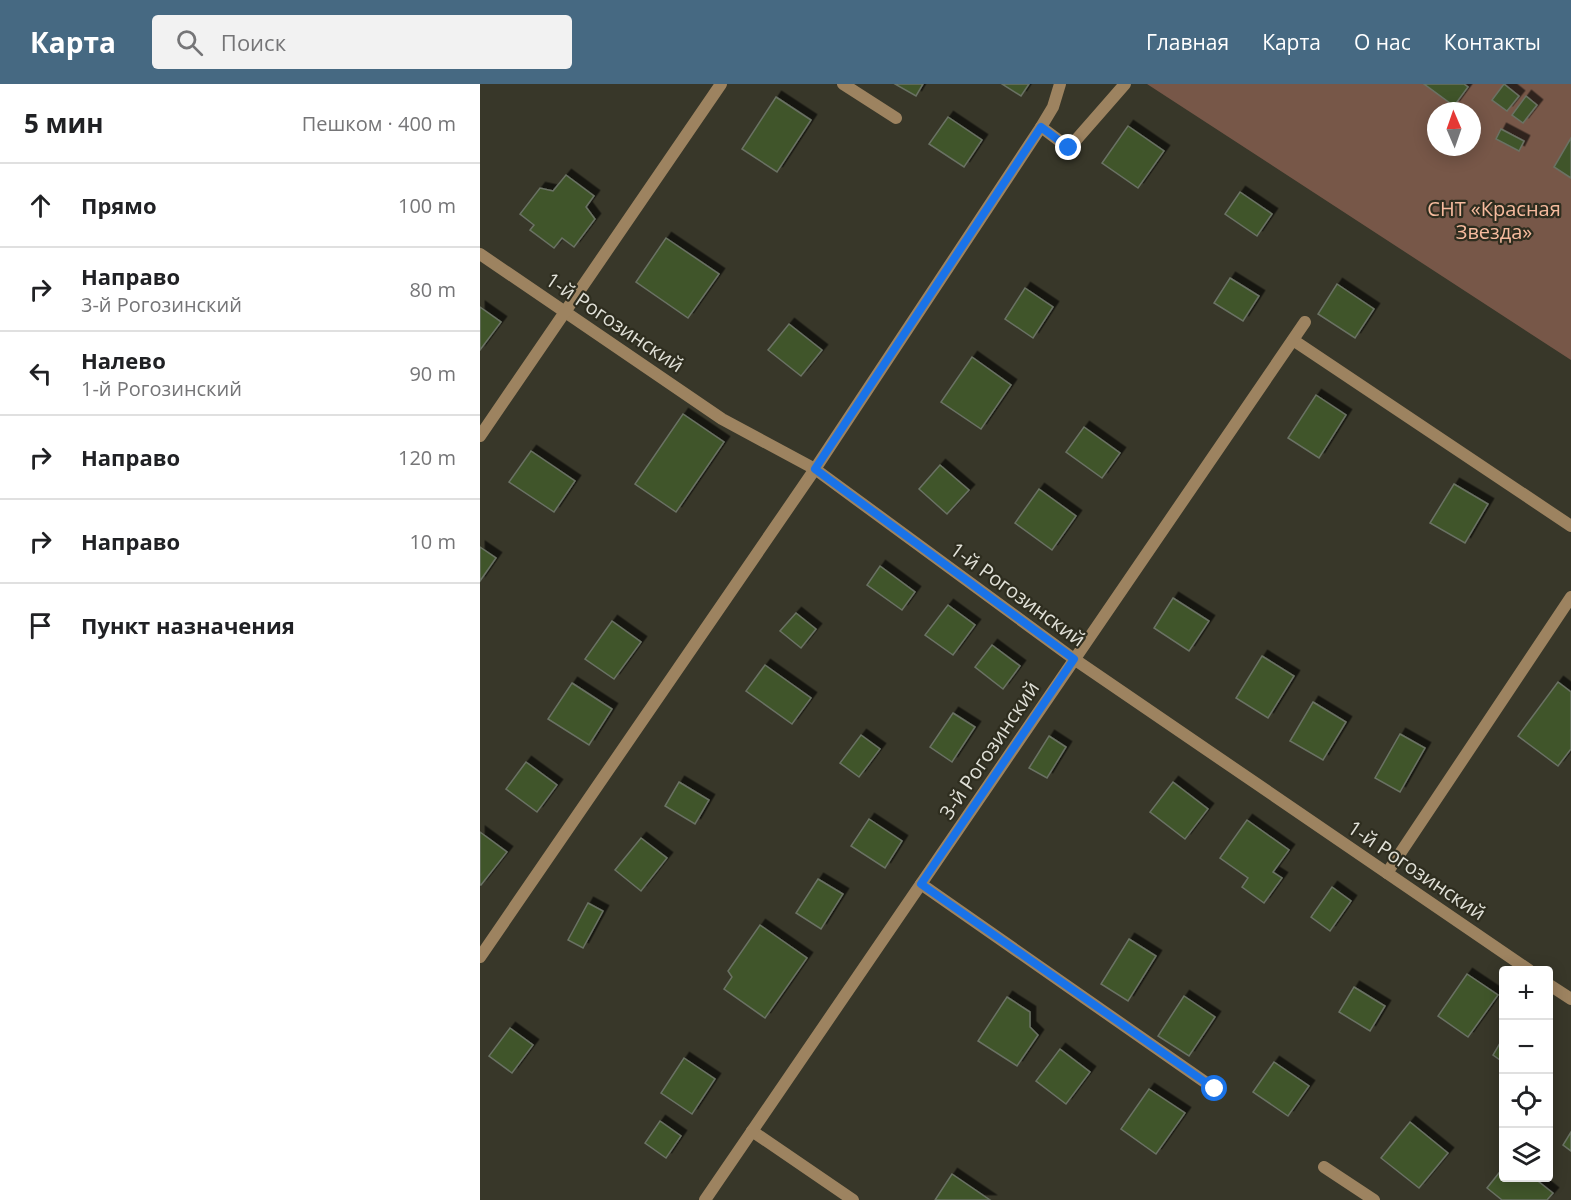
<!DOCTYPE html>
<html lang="ru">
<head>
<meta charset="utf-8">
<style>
  :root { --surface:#fff; --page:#f2f2f2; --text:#202124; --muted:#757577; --line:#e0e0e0; --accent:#466982 }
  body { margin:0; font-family:"Open Sans",sans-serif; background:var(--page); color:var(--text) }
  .controls { position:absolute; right:18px; bottom:18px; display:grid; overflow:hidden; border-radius:6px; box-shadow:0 3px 15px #0003 }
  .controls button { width:54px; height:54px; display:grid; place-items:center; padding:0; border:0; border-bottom:2px solid var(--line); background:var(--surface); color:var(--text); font:30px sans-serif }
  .compass { position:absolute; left:947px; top:18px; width:54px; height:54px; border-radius:50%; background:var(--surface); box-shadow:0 3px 15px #0003; rotate:358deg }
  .stop { position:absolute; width:18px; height:18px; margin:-14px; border:4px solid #1a73e8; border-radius:50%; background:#fff }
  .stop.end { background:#1a73e8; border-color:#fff; box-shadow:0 2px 6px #0008 }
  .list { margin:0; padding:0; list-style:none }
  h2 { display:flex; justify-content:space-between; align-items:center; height:78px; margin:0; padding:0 24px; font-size:26px }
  h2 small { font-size:20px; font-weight:400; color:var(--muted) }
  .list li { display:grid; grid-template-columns:39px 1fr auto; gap:18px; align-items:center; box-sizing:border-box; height:84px; padding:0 24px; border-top:2px solid var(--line) }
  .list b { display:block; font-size:22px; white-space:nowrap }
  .list p { margin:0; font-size:20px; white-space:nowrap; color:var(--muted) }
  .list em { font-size:20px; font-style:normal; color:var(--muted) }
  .icon { flex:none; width:33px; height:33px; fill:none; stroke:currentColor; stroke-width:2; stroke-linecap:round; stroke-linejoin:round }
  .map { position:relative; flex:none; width:1091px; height:1116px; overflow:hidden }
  header { display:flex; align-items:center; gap:36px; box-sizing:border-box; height:84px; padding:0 30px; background:var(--accent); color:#fff }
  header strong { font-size:28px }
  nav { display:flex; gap:33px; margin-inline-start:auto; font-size:21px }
  .search { width:420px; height:54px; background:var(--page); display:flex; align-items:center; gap:15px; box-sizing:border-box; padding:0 21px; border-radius:6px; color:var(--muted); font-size:22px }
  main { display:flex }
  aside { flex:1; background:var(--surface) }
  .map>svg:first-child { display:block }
  .green { fill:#775748; fill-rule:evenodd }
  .building { fill:#41552b; stroke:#6a7264; stroke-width:1.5; filter:url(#shadow) }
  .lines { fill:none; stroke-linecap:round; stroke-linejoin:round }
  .lane { stroke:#9d8360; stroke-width:12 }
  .street { stroke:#9d8360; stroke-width:12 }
  .route { stroke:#1a73e8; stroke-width:8 }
  .labels { text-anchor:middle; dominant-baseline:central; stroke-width:4.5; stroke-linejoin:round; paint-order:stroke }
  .park-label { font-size:20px; fill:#f6bb9e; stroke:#2e2d1f }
  .street-label { font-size:20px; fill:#e1e1d8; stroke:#2e2d1f }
</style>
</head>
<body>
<header>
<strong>Карта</strong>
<div class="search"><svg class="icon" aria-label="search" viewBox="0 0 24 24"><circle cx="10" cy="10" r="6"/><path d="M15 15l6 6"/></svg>Поиск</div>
<nav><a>Главная</a><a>Карта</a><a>О нас</a><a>Контакты</a></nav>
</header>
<main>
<aside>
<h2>5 мин<small>Пешком · 400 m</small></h2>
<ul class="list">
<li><svg class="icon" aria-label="ahead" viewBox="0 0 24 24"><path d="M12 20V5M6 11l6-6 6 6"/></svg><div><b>Прямо</b></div><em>100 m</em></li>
<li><svg class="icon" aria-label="right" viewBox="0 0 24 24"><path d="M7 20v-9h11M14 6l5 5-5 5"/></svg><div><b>Направо</b><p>3-й Рогозинский</p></div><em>80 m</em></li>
<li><svg class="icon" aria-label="left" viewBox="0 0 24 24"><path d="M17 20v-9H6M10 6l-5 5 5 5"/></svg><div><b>Налево</b><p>1-й Рогозинский</p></div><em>90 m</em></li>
<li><svg class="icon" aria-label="right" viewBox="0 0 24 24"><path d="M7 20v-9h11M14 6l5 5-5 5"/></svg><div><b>Направо</b></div><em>120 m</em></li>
<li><svg class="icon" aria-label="right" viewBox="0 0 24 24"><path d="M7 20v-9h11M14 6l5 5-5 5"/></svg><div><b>Направо</b></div><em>10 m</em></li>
<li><svg class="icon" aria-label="arrive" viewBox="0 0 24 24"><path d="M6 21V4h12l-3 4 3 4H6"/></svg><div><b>Пункт назначения</b></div></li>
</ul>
</aside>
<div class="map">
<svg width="1091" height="1116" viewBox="0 0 1091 1116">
  <defs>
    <filter id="shadow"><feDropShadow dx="5.5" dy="-5.5" stdDeviation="0" flood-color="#0009"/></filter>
  </defs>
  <rect width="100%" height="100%" fill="#383729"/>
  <path class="green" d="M667,0H1091V276ZM956,27H992V63H956Z"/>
  <g class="building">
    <polygon points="415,0 443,0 436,12"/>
    <polygon points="522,0 549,0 541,12"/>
    <polygon points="944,0 984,0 988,3 974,22"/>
    <polygon points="1024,0 1039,12 1027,27 1012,16"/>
    <polygon points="1046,12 1057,21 1043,39 1032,31"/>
    <polygon points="296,13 331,36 297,88 262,65"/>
    <polygon points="468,33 502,56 484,83 449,60"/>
    <polygon points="648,42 684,67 658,104 622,79"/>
    <polygon points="1021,45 1044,57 1039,67 1016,55"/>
    <polygon points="1091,54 1091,94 1074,83"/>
    <polygon points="86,91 114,112 106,123 115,135 94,163 82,154 74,164 50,146 54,141 40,130 60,104 73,107"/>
    <polygon points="760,108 792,130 777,152 745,130"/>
    <polygon points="186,154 239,190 208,234 156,198"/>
    <polygon points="750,194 779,212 763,237 734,219"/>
    <polygon points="857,200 894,225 875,254 838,230"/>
    <polygon points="545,204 573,223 553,254 525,235"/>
    <polygon points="0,223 21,238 0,266"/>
    <polygon points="309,240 342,266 321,292 288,266"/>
    <polygon points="492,273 531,301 501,345 461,318"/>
    <polygon points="836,311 866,331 839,374 808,354"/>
    <polygon points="203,330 244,358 196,428 155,400"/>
    <polygon points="604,343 640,369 622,394 586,368"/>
    <polygon points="51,367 95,397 74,428 29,398"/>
    <polygon points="460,381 489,406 467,430 439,405"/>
    <polygon points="974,400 1008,420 985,459 950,439"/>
    <polygon points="559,405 596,432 572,466 535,439"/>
    <polygon points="0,463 16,474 0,497"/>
    <polygon points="400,482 435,508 422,526 387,501"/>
    <polygon points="693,514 729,537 709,567 674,544"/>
    <polygon points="468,521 495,541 473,571 445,551"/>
    <polygon points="316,529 336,545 321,564 300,547"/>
    <polygon points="132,537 161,558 134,595 105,575"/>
    <polygon points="512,561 540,582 523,605 495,583"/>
    <polygon points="782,572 814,592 788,634 756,614"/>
    <polygon points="285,581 331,614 312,640 266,607"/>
    <polygon points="1078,598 1091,608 1091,665 1078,682 1038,652"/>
    <polygon points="92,599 132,625 109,661 68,635"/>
    <polygon points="833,618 866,638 843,676 810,657"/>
    <polygon points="473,629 495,643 472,678 450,663"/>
    <polygon points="920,650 945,664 920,708 895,694"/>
    <polygon points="381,651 400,665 379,693 360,679"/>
    <polygon points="569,652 586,663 567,694 549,684"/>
    <polygon points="46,678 77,701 57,728 26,705"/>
    <polygon points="199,698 229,716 215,740 185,722"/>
    <polygon points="693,698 728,725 705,755 670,728"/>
    <polygon points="389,735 422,757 405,784 371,762"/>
    <polygon points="767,736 809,766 793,788 802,794 784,819 762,803 768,794 740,774"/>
    <polygon points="0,748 27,768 1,801 0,801"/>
    <polygon points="161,754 187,774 161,807 135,786"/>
    <polygon points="338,795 363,810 341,845 316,829"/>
    <polygon points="852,803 871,817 850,847 831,833"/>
    <polygon points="108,819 123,827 103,864 88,856"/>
    <polygon points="280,841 327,874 285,934 244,905 252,893 248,887"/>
    <polygon points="649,855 676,872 648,917 621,900"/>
    <polygon points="987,890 1018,911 988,953 958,932"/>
    <polygon points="874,903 905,922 890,947 859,928"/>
    <polygon points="704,912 735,933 709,972 678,952"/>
    <polygon points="527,913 550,928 550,943 558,951 537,982 498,957"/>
    <polygon points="30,944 53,961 32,989 9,972"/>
    <polygon points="1023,954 1023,978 1013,971"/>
    <polygon points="580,965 610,988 586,1020 556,997"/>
    <polygon points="204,974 235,995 212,1030 181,1009"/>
    <polygon points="794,978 829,1002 808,1032 773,1008"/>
    <polygon points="669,1005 705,1029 676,1070 641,1045"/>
    <polygon points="180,1037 201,1052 186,1074 165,1059"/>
    <polygon points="930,1038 968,1069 939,1104 901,1074"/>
    <polygon points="1091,1048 1091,1067 1083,1061"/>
    <polygon points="1023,1084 1023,1094 1054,1094 1073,1109 1067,1116 1022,1116 1007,1104"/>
    <polygon points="472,1090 510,1116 455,1116"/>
  </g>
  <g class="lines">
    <g class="lane">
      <polyline points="363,0 416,34"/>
      <polyline points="0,170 242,335 335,385 594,575 1049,886"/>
      <polyline points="813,256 1091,442"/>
      <polyline points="0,352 241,0"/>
      <polyline points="907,789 1091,513"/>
      <polyline points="441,800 735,1005"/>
      <polyline points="0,873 335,385 561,43 573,23 580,0"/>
      <polyline points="1068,900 1091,915"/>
      <polyline points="272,1047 373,1116"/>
      <polyline points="844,1083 894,1116"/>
      <polyline points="225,1116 825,238"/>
    </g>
    <polyline class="street" points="561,43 589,64 645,0"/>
  </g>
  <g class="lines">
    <polyline class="route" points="589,64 561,43 335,385 594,575 441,800 735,1005"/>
  </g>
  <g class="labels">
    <g class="park-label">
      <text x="1014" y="124">СНТ «Красная<tspan x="1014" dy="23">Звезда»</tspan></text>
    </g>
    <g class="street-label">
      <text transform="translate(135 238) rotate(34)">1-й Рогозинский</text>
      <text transform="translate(538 510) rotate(36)">1-й Рогозинский</text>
      <text transform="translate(509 666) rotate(-56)">3-й Рогозинский</text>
      <text transform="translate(937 786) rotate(34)">1-й Рогозинский</text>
    </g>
  </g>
</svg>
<div class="controls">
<button>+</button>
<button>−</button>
<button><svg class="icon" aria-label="locate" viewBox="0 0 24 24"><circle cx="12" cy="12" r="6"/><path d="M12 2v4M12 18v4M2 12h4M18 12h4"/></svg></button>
<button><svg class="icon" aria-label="layers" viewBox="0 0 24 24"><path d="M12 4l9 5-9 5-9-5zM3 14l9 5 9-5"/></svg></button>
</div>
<svg class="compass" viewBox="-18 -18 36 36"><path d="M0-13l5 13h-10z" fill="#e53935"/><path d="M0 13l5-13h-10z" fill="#757577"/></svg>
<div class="stop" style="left:735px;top:1005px"></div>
<div class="stop end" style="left:589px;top:64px"></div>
</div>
</main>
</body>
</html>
